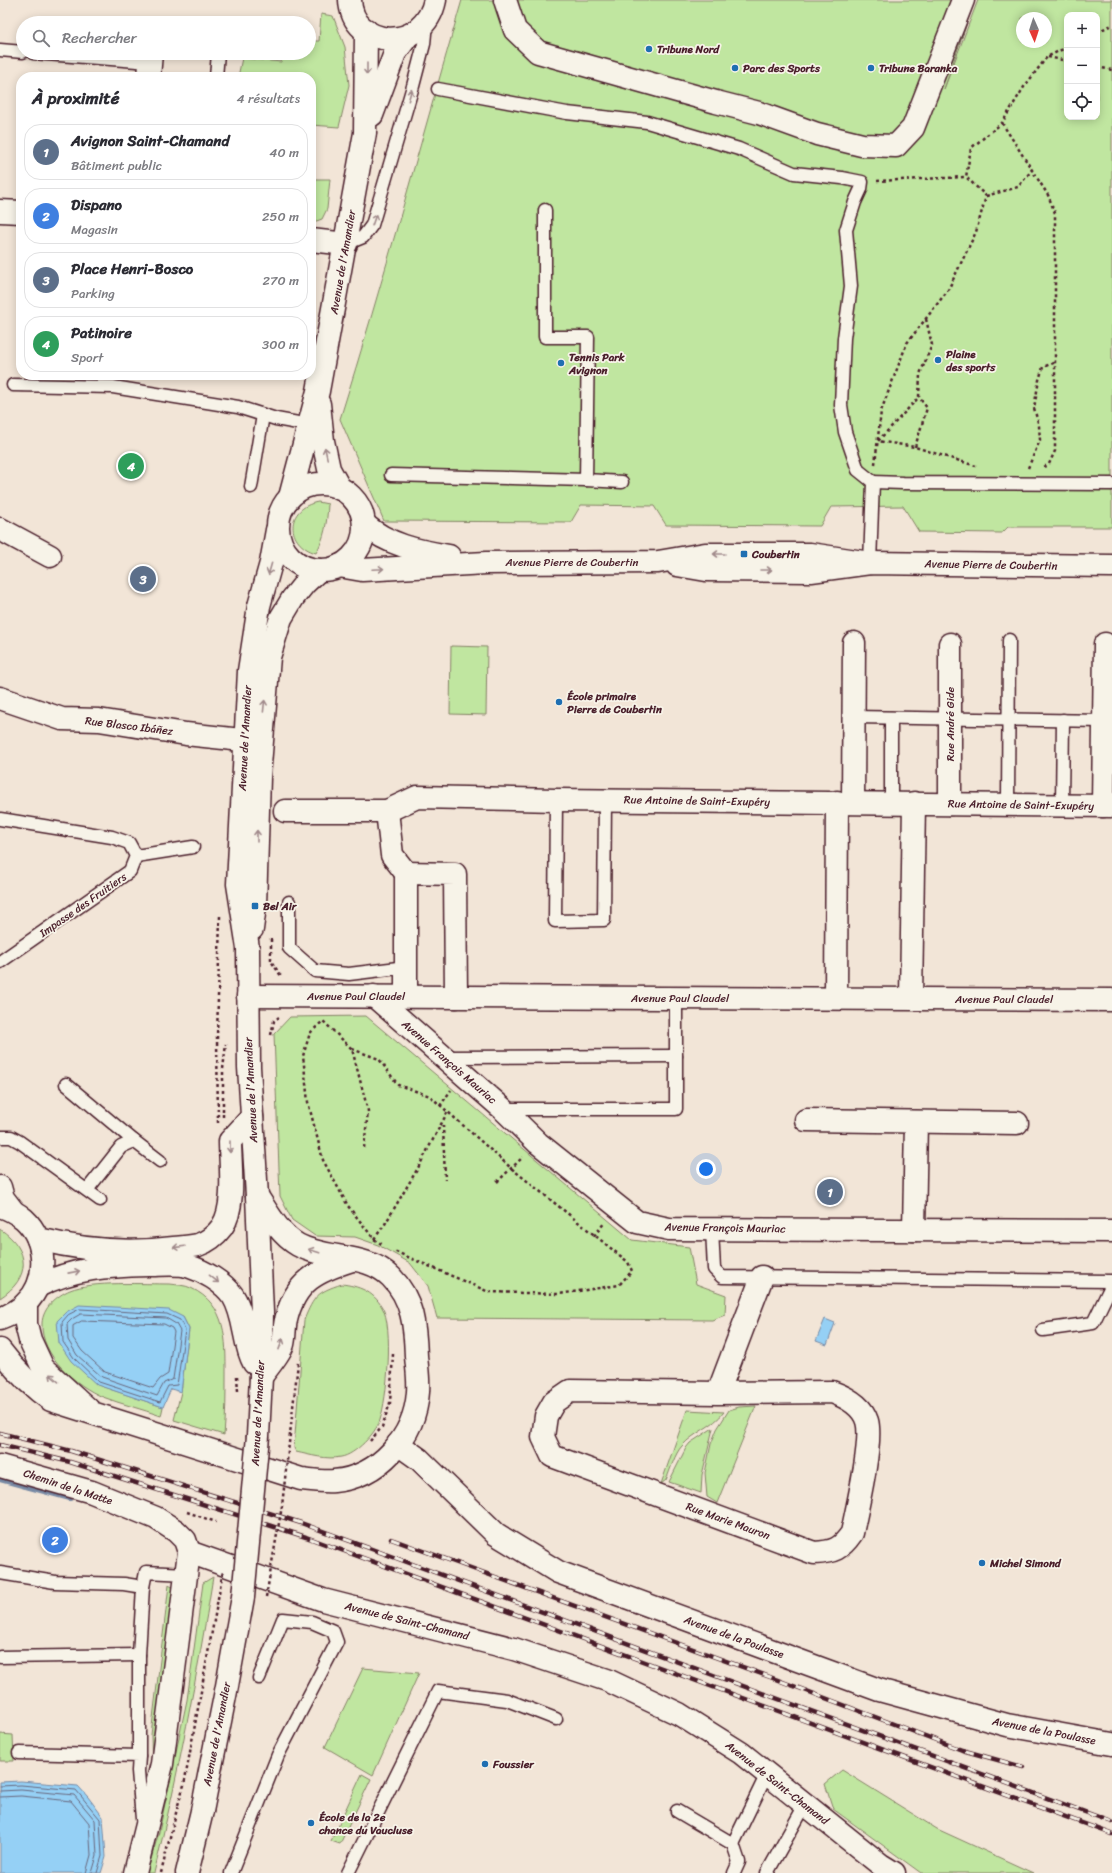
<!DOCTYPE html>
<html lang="fr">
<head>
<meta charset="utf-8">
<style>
  :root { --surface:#fff; --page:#f7f7f7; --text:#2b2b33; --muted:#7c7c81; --line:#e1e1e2; --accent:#ea580c }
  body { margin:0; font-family:Sriracha,sans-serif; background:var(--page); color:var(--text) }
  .controls { position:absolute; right:12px; top:12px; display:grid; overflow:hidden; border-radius:8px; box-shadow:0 2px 10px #0003 }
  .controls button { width:36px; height:36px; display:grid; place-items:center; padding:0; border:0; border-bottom:1px solid var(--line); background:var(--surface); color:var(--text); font:20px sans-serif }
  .compass { position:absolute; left:1016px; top:12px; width:36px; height:36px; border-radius:50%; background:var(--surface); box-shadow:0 2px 10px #0003; rotate:177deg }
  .you { position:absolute; left:706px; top:1169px; width:14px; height:14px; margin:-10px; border:3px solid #fff; border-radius:50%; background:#1a73e8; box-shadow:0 0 0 6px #1a73e833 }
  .badge { display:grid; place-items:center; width:26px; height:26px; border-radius:50%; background:var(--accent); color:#fff; font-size:13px; font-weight:700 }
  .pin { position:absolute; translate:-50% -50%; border:2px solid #fff; box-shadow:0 1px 4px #0006 }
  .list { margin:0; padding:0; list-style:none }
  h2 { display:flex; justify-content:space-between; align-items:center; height:52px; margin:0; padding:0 16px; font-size:17px }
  h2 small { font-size:13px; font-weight:400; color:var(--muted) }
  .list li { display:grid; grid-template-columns:26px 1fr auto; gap:12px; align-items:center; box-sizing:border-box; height:56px; margin:0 8px 8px; padding:0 8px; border:1px solid var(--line); border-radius:16px }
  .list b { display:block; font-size:15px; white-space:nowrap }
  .list p { margin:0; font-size:13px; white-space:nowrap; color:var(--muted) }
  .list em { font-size:13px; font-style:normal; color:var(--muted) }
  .icon { flex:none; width:22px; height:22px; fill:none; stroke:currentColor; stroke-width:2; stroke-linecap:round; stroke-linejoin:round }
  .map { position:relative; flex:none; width:1112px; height:1873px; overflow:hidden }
  .search { position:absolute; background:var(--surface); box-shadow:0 2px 10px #0003; left:16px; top:16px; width:300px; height:44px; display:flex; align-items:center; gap:10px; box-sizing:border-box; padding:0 14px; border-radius:22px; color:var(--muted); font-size:15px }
  .panel { position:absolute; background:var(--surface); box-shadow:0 2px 10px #0003; left:16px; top:72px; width:300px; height:308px; border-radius:16px }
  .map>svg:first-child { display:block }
  .green { fill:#c0e6a0; stroke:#858266; fill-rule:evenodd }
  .water { fill:#95d0f5; stroke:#7789a4 }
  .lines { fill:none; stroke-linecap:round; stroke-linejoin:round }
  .shore { stroke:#68667c; stroke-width:1 }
  .stream { stroke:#7789a4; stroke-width:6 }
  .lane-casing { stroke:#4a1f2b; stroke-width:15 }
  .street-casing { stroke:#4a1f2b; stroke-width:25 }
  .secondary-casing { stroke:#4a1f2b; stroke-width:25 }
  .path { stroke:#4a1f2b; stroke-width:2.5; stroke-dasharray:3 3; stroke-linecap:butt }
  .lane { stroke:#f7f3e8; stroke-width:12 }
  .street { stroke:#f7f3e8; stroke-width:22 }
  .secondary { stroke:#f7f3e8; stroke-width:22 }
  .rail-casing { stroke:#4a1f2b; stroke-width:4.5 }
  .rail { stroke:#f7f3e8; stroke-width:3; stroke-dasharray:9; stroke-linecap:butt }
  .secondary-bridge-casing { stroke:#4a1f2b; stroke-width:25; stroke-linecap:butt }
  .path-bridge { stroke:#4a1f2b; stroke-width:2.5; stroke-dasharray:3 3; stroke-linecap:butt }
  .secondary-bridge { stroke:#f7f3e8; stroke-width:22 }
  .oneway { stroke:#a0898a }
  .poi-dot { fill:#1f6fb2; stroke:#f7f3e8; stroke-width:1.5 }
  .labels { text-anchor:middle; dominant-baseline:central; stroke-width:3.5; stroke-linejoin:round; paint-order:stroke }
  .poi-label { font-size:11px; font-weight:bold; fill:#4a1f2b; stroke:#f7f3e8; text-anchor:start }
  .street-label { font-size:11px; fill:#4a1f2b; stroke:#f7f3e8 }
</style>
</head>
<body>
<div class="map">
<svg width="1112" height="1873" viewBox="0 0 1112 1873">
  <rect width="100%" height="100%" fill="#f2e5d7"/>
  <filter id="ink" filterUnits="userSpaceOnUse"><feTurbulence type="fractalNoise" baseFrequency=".025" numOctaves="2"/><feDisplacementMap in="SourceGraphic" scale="8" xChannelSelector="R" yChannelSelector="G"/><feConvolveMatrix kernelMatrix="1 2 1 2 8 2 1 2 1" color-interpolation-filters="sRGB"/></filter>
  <g filter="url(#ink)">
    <g class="green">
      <path d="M462,0H975L944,89L978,0H1112V527H1008L1002,533L919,532L903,506L831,507L820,526L666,525L654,506L581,505L571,522L384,521L340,419C384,280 421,140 462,0ZM1067,15H1097V117H1067ZM1022,18H1046V42H1022Z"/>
      <polygon points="321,14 333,16 345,47 349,85 339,127 311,125 311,77 238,77 242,58 281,62 282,53 309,53 309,41 319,41"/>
      <polygon points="311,179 330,179 327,209 322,219 311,223"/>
      <path d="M318,502L328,504C327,522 325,537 316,553C285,544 285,508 318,502Z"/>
      <polygon points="451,646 487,647 486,715 450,714"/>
      <polygon points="366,1016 632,1240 689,1247 696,1284 726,1295 725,1315 712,1320 437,1318 428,1286 410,1263 378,1245 355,1237 315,1236 292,1220 280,1196 274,1034 290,1017"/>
      <path d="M0,1229C31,1250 31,1278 0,1298Z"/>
      <path d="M170,1284C177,1285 185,1285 191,1288C227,1305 226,1340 226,1374C226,1394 226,1415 224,1435L174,1420L181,1392L189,1329L183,1317L98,1385L163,1407L161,1416C142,1409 121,1404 103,1397C76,1386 40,1355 42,1323C43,1308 56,1296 70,1290C92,1281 145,1284 170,1284Z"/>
      <path d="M342,1284C358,1286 373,1291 382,1307C394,1326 387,1399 380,1420C376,1433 355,1455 341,1457C327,1460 310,1455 296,1452L294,1448L304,1320C314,1296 317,1292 342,1284Z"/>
      <polygon points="756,1406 717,1503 707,1497 705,1473 711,1444 717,1429 729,1410 739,1407"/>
      <path d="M687,1410L724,1412C713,1427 694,1432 682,1446C675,1453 670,1471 666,1480L661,1484Z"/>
      <polygon points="713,1428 702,1475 701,1493 669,1482 686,1448 690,1443"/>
      <path d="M213,1577C197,1677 178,1775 154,1873H147L159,1832L187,1700L203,1583Z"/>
      <polygon points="169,1585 175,1589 152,1773 151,1735"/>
      <polygon points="363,1668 419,1673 373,1775 325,1747"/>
      <polygon points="0,1734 13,1735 14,1761 0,1761"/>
      <polygon points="842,1770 937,1829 1033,1873 921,1873 833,1809 825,1784"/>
      <polygon points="362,1774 371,1779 340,1844 331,1841"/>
    </g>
    <g class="water">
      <polygon points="79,1305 169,1310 183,1317 189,1329 181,1392 171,1389 163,1407 97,1385 71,1361 59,1343 57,1321 66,1312"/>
      <polygon points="825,1319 835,1323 827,1345 816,1341"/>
      <polygon points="21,1781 78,1786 88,1797 103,1817 106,1857 101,1873 0,1873 0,1782"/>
    </g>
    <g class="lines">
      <g class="shore">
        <polygon points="80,1309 167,1314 180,1320 185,1330 177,1385 168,1386 160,1402 99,1382 74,1358 63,1342 62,1322 68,1315"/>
        <polygon points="81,1314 166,1318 176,1324 180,1331 173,1379 164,1383 157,1396 102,1377 77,1355 68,1340 67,1324 72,1319"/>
        <polygon points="82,1321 164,1324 172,1328 174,1332 168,1374 160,1379 153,1388 105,1372 82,1351 73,1338 73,1326"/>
        <polyline points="0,1786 21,1785 76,1790 100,1819 102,1856 97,1873"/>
        <polyline points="0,1791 21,1790 74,1795 95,1820 97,1856 92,1873"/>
        <polyline points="0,1797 21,1796 71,1801 89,1823 91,1855 86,1873"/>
      </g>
      <polyline class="stream" points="0,1479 70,1498"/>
      <g class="lane-casing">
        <g id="lane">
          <polyline points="0,50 23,52"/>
          <polyline points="33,53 150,62"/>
          <polyline points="216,77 218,53"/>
          <polyline points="438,89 567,113 647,122 739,149 794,173 842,178 862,182 861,189 855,202 846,230 851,286 844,338 841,405 845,432 858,470 873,482"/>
          <polyline points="545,210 545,337 588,337 586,480 622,482"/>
          <polyline points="346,244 363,237 372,225 413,86 424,44 426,23"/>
          <polyline points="13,385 113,387 238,407 276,419 309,425"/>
          <polyline points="391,475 586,480"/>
          <polyline points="251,487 263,415"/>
          <polyline points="870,563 873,482 903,483 1112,484"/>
          <polyline points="854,717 1104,721"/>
          <polyline points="891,718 891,803"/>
          <polyline points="556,800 555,921 604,920 605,800"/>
          <polyline points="1008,804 1009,640"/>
          <polyline points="1062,805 1063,720"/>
          <polyline points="0,819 112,837 129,843 136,856 130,871 0,962"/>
          <polyline points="136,856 193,847"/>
          <polyline points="289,902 289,948 315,971 349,974 406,967"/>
          <polyline points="445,1057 676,1056"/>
          <polyline points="66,1084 134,1141"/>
          <polyline points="504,1109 676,1109 676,998"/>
          <polyline points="0,1137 11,1137 20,1142 100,1200"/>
          <polyline points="87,1190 121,1147 134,1141 160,1161"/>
          <polyline points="712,1229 714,1269 722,1277 1112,1281"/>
          <polyline points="1043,1330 1093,1323 1112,1284"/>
          <polyline points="0,1573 55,1582 124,1584 143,1587"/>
          <polyline points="0,1657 139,1655"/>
          <polyline points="19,1753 139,1756 138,1771 142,1819"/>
          <polyline points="139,1756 139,1655 143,1587 146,1572 187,1574"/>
          <polyline points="677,1811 733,1844 767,1774"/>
          <polyline points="733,1844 739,1862 734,1873"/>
          <polyline points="231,1873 278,1755 337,1642 333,1631 312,1622 283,1619 259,1678"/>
          <polyline points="348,1873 438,1691 507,1700 556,1719"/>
          <polyline points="767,1873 805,1805"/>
        </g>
      </g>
      <g class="street-casing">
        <g id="street">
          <polyline points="505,0 515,30 538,52 716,102 759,113 817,134 862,145 896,146 913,128 963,0"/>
          <polyline points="149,77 151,53"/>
          <polyline points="0,211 21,212"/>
          <polyline points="311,240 346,244"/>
          <path d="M364,524C388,545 418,551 449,556"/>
          <polyline points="0,529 50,556"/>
          <polyline points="677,565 706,570 811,571 870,563 1112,566"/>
          <polyline points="339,566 362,570 486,563 658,562 705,554 810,554 870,563"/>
          <polyline points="950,644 950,804"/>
          <polyline points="0,698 62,719 99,720 186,734 261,742"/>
          <polyline points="853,802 854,643"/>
          <polyline points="1103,806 1105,644"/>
          <polyline points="285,811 387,811 417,797 556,800 1112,806"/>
          <polyline points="387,811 392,855 406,873"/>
          <polyline points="248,996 1112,1000"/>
          <polyline points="374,996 503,1109 538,1143 637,1222 669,1229 1112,1231"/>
          <polyline points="406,996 406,873 455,874 456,997"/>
          <polyline points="836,998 837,802"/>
          <polyline points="911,998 914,803"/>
          <polyline points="806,1120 1017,1123"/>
          <polyline points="0,1187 3,1198 13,1211"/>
          <polyline points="914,1230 916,1122"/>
          <path d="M718,1393L832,1392C846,1397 862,1405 867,1421C873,1441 857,1509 852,1533C841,1549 834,1552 814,1553L552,1456L543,1437L546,1416L554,1402L570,1391L718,1393L762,1277"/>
          <polyline points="0,1466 92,1492 156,1518 176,1531 185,1540 189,1552 162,1764 135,1873"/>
          <polyline points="189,1552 323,1600 514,1649 607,1680 679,1714 741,1753 881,1865 894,1873"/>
        </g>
      </g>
      <g class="secondary-casing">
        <g id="secondary">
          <path d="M350,0C352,49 424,54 435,0"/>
          <polyline points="372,115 395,53 407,37"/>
          <polyline points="319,404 323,441 329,469 340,489"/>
          <circle cx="321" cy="527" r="43"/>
          <polyline points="290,497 318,391 365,133 366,30"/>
          <polyline points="252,929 255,906 259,777 269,657 281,618 293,598 305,583 319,570"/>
          <path d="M0,1206C9,1209 17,1213 24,1219C47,1240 49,1281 26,1303C19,1311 10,1315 0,1319"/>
          <path d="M38,1239C82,1250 128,1254 174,1248C181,1247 190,1247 198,1245C207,1242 216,1235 222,1227C236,1207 230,1164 230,1141L252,1117"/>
          <path d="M38,1286C74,1268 108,1266 148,1265C160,1265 176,1263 188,1266C204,1271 223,1282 233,1296C246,1317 243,1344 254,1363"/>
          <polyline points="26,1303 26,1324 30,1340 43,1368 88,1409"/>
          <path d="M0,1350C15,1370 30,1386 51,1400L301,1479C312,1480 322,1482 334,1481C379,1477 415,1437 418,1392C419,1380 417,1368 416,1356C415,1327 413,1299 391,1277C368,1253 326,1260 298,1245C280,1235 268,1213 257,1196"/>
          <path d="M261,1377C267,1368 280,1354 283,1344C285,1336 284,1327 286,1320C295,1281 317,1271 352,1260"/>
          <polyline points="258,1436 261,1377 262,1312 257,1196 249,1067 248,948 238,884 249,671 259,606 271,563 277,530"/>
          <polyline points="398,1444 419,1459 496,1534 558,1572 879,1690 1007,1725 1112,1744"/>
          <polyline points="187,1873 202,1811"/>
        </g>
      </g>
      <g class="path">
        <polyline points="1097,32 1112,25"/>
        <polyline points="1048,57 1067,61"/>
        <polyline points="1097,67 1112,70"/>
        <polyline points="1002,123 1048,195 1055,213 1055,451 1049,464 1044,467"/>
        <polyline points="877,181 966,177"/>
        <polyline points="986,196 1018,187 1032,170"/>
        <polyline points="926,319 932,345 920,374 919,397 878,441 915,447 976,466"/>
        <polyline points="915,447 927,408 919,397"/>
        <polyline points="875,464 881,411 907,343 948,290 976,232 986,196 966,177 971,148 1002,123 1024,87 1047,57 1067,47"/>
        <polyline points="1028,468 1040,440 1039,426 1034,408 1039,380 1043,367 1056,362"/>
        <polyline points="271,939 271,961 281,976"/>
        <polyline points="271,1035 274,1021 279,1017"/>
        <polyline points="352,1049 379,1059 398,1085 430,1096 511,1168 628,1262 632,1271 619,1285 559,1294 489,1292 394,1251"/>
        <polyline points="440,1106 451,1090"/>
        <polyline points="223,1117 223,1069 226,1044"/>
        <polyline points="218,1123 217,1038 220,916"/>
        <polyline points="443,1125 445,1180"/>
        <polyline points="364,1148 368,1111 352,1049 323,1021 310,1033 303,1056 308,1102 323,1160 348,1206 374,1239 383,1245"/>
        <polyline points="497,1182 523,1157"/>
        <polyline points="594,1236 605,1222"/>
        <polyline points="374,1239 385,1224 418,1168 447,1113"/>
        <polyline points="237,1376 238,1391"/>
        <polyline points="370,1441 382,1427 390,1403 393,1354"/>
        <polyline points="289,1443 298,1363"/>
        <polyline points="187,1512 216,1522"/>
        <polyline points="161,1873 178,1805"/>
      </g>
      <use href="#lane" class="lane"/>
      <use href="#street" class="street"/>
      <use href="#secondary" class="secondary"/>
      <g class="rail-casing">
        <g id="rail">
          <polyline points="0,1433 71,1451 301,1523 1112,1822"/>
          <polyline points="0,1445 70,1462 306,1537 1112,1834"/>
          <polyline points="391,1539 770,1677 962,1750 1023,1767"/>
        </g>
      </g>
      <use href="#rail" class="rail"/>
      <g class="secondary-bridge-casing">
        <polyline id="secondary-bridge" points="202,1811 227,1686 243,1597 258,1436"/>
      </g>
      <g class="path-bridge">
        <polyline points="266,1597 282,1506 289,1443"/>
        <polyline points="178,1805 184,1785 223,1571"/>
      </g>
      <use href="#secondary-bridge" class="secondary-bridge"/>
    </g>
    <defs><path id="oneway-shaft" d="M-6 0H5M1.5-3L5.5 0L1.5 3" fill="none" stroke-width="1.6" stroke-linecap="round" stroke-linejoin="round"/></defs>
    <g class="oneway">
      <use href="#oneway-shaft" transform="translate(367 69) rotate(90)"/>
      <use href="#oneway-shaft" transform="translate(410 95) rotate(-74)"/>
      <use href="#oneway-shaft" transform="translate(374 220) rotate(-71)"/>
      <use href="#oneway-shaft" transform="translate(326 453) rotate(-102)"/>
      <use href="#oneway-shaft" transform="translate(719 554) rotate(180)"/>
      <use href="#oneway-shaft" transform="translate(270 569) rotate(106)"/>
      <use href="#oneway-shaft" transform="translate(378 569) rotate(-3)"/>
      <use href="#oneway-shaft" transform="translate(766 570)"/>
      <use href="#oneway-shaft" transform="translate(264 706) rotate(-84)"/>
      <use href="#oneway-shaft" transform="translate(257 836) rotate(-90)"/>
      <use href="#oneway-shaft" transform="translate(230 1147) rotate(90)"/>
      <use href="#oneway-shaft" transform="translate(179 1247) rotate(173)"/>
      <use href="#oneway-shaft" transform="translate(314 1251) rotate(-162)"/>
      <use href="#oneway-shaft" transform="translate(74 1272) rotate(-11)"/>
      <use href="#oneway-shaft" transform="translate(214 1279) rotate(39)"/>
      <use href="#oneway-shaft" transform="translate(281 1344) rotate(-70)"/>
      <use href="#oneway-shaft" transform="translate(54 1378) rotate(-139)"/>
    </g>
  </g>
  <g class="poi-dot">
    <circle cx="649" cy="49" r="4"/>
    <circle cx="735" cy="68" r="4"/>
    <circle cx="871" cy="68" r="4"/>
    <circle cx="938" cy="360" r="4"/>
    <circle cx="561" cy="363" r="4"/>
    <rect x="740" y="550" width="8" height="8" rx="2"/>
    <circle cx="559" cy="702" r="4"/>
    <rect x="251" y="902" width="8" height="8" rx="2"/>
    <circle cx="982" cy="1563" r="4"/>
    <circle cx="485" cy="1764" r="4"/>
    <circle cx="311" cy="1823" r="4"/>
  </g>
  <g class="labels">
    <g class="poi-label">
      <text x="657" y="49">Tribune Nord</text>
      <text x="743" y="68">Parc des Sports</text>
      <text x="879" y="68">Tribune Baranka</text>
      <text x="946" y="354">Plaine<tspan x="946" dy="13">des sports</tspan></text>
      <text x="569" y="357">Tennis Park<tspan x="569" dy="13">Avignon</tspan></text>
      <text x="752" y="554">Coubertin</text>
      <text x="567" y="696">École primaire<tspan x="567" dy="13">Pierre de Coubertin</tspan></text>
      <text x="263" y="906">Bel Air</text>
      <text x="990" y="1563">Michel Simond</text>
      <text x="493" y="1764">Foussier</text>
      <text x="319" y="1817">École de la 2e<tspan x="319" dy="13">chance du Vaucluse</tspan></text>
    </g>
    <g class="street-label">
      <text transform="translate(343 262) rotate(-80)">Avenue de l'Amandier</text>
      <text x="572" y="562">Avenue Pierre de Coubertin</text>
      <text transform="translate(991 565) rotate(1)">Avenue Pierre de Coubertin</text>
      <text transform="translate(950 724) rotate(-90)">Rue André Gide</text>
      <text transform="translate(129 726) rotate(7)">Rue Blasco Ibáñez</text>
      <text transform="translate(245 738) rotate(-87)">Avenue de l'Amandier</text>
      <text transform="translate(697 801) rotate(1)">Rue Antoine de Saint-Exupéry</text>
      <text transform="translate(1021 805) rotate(1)">Rue Antoine de Saint-Exupéry</text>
      <text transform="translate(83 905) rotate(-35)">Impasse des Fruitiers</text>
      <text x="356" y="996">Avenue Paul Claudel</text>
      <text x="680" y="998">Avenue Paul Claudel</text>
      <text x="1004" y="999">Avenue Paul Claudel</text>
      <text transform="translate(449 1062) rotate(41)">Avenue François Mauriac</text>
      <text transform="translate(251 1090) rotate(-93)">Avenue de l'Amandier</text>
      <text transform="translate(725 1228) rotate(1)">Avenue François Mauriac</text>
      <text transform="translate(258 1413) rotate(-87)">Avenue de l'Amandier</text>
      <text transform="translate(68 1487) rotate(18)">Chemin de la Matte</text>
      <text transform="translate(728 1521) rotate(20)">Rue Marie Mauron</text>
      <text transform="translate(407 1621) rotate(14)">Avenue de Saint-Chamand</text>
      <text transform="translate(734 1637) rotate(20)">Avenue de la Poulasse</text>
      <text transform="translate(1044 1731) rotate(11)">Avenue de la Poulasse</text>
      <text transform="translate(217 1734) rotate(-79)">Avenue de l'Amandier</text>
      <text transform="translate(777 1783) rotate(38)">Avenue de Saint-Chamand</text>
    </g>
  </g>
</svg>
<div class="controls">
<button>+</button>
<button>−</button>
<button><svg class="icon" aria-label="locate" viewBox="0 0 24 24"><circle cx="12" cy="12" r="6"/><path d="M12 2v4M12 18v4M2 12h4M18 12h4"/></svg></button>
</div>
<svg class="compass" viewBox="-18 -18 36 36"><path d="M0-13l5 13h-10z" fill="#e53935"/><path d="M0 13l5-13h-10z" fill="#7c7c81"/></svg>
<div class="you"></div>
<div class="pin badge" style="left:830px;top:1192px;background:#5c6f8a">1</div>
<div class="pin badge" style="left:55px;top:1540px;background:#3f7fe0">2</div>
<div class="pin badge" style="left:143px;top:579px;background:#5c6f8a">3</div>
<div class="pin badge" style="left:131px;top:466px;background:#2e9e5b">4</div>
<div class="search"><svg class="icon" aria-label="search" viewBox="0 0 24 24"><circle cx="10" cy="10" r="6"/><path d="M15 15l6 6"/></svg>Rechercher</div>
<section class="panel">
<h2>À proximité<small>4 résultats</small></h2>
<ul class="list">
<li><span class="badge" style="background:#5c6f8a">1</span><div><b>Avignon Saint-Chamand</b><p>Bâtiment public</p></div><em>40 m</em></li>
<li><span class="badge" style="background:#3f7fe0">2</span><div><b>Dispano</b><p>Magasin</p></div><em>250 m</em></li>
<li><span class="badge" style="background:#5c6f8a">3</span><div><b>Place Henri-Bosco</b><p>Parking</p></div><em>270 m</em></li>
<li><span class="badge" style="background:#2e9e5b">4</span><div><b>Patinoire</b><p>Sport</p></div><em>300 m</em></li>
</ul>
</section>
</div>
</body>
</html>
